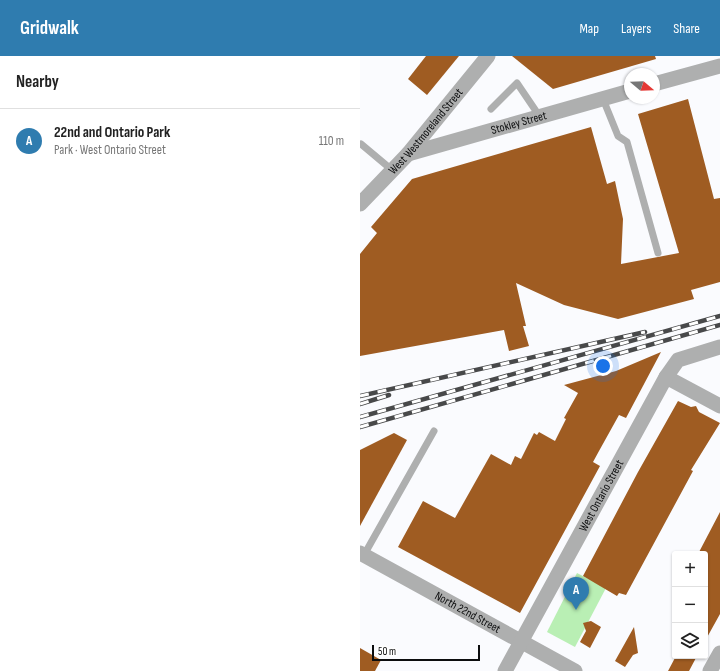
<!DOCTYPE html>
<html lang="en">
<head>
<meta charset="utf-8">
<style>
  :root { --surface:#fff; --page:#f2f2f2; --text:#222; --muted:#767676; --line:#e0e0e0; --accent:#2f7caf }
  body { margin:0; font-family:"Sofia Sans Condensed",sans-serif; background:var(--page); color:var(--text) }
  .controls { position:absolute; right:12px; bottom:12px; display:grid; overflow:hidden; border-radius:4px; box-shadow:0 1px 3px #0004 }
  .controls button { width:36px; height:36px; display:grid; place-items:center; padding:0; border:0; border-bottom:1px solid var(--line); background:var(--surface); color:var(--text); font:20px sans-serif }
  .compass { position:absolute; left:264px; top:12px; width:36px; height:36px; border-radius:50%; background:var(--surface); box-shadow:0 1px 3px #0004; rotate:109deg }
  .scale { position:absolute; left:12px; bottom:10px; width:108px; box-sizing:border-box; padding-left:4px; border:2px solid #0c0d0e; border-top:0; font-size:11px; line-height:14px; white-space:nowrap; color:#0c0d0e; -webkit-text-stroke:3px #fff; paint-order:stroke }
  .you { position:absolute; left:243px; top:310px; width:14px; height:14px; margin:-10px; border:3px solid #fff; border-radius:50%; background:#1a73e8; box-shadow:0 0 0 6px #1a73e833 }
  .badge { display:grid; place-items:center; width:26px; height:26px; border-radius:50%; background:var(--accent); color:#fff; font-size:13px; font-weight:700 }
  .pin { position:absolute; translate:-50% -33px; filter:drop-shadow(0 1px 2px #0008) }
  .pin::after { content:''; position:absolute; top:21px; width:14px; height:12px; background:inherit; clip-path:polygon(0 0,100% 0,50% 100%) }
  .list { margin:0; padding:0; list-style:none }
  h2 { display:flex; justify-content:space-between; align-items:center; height:52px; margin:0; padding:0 16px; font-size:17px }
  h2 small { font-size:13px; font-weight:400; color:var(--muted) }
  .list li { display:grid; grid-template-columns:26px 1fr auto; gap:12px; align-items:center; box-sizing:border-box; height:64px; padding:0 16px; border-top:1px solid var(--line) }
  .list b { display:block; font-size:15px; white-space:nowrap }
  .list p { margin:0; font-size:13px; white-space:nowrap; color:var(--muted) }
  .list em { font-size:13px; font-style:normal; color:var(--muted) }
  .icon { flex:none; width:22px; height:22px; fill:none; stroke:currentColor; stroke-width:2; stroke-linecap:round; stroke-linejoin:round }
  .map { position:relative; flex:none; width:360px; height:615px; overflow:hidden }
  header { display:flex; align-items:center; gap:24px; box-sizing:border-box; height:56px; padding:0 20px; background:var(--accent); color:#fff }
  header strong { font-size:19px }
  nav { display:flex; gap:22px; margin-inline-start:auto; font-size:14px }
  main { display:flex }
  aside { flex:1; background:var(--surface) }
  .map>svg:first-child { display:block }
  .green { fill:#b9efb4 }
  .building { fill:#9f5c22 }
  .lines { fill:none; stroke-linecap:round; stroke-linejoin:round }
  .service { stroke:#aeafaf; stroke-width:7 }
  .minor { stroke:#aeafaf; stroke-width:15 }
  .rail-casing { stroke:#48494a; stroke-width:4.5 }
  .rail { stroke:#fff; stroke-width:3; stroke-dasharray:9; stroke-linecap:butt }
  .labels { text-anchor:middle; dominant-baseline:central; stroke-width:3.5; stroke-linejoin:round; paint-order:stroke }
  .street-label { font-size:12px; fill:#0c0d0e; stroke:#fff }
</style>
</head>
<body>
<header>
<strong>Gridwalk</strong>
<nav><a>Map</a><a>Layers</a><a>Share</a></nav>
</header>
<main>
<aside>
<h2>Nearby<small></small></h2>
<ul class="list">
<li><span class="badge">A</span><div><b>22nd and Ontario Park</b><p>Park · West Ontario Street</p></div><em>110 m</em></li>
</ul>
</aside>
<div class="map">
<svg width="360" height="615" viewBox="0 0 360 615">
  <rect width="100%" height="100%" fill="#fafbfe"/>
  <polygon class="green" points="217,517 246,532 215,591 187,576"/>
  <g class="building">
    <polygon points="66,0 99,0 67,39 48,23"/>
    <polygon points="152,0 295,0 296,3 193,33"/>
    <polygon points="328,43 354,143 360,142 360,226 331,234 334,243 258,263 204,249 156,227 166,270 163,270 169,290 149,295 144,274 0,300 0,198 17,177 11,171 52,123 231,71 247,128 255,125 263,163 261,208 319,197 278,58"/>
    <polygon points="301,296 266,362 259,359 239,395 233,406 240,410 160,557 38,491 63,445 95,462 131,398 151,409 155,400 161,403 174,377 177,379 179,376 195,385 206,363 204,362 218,337 204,329 256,315"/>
    <polygon points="318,345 331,351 336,350 339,356 360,367 331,414 333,415 266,539 259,537 257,540 223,520 278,416"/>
    <polygon points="34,377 47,384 0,470 0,394"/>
    <polygon points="360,456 360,558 345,585 345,498 338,498"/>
    <polygon points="231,565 241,571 230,592 220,586 226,575 223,567"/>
    <polygon points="274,571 278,597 273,599 265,611 255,605"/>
    <polygon points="0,592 21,604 15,615 0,615"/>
    <polygon points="316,600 337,600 329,615 308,615"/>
  </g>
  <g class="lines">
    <g class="service">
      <polyline points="243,43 258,80 267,86 298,197"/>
      <polyline points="131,53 157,27 180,61"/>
      <polyline points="1,88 32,114"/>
      <polyline points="4,499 74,375"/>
    </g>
    <g class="minor">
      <polyline points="294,28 360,10"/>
      <path id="s1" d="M48,98L270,35"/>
      <path id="s2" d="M0,148L48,98L128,0"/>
      <polyline points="306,321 360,350"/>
      <path id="s3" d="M0,497L215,615"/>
      <path id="s4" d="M145,615L306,321L318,304L360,291"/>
      <polyline points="350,615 360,597"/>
    </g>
    <g class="rail-casing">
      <g id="rail">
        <polyline points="0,340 285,276"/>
        <polyline points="0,348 29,339"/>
        <polyline points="0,361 360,260"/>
        <polyline points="0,371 360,269"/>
      </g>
    </g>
    <use href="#rail" class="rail"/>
  </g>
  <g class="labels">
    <g class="street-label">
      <text stroke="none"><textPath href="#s1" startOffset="115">Stokley Street</textPath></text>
      <text stroke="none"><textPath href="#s2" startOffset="98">West Westmoreland Street</textPath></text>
      <text stroke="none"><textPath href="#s4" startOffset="200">West Ontario Street</textPath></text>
      <text stroke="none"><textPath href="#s3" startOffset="123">North 22nd Street</textPath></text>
    </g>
  </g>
</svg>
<div class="controls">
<button>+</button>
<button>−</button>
<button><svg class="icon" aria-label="layers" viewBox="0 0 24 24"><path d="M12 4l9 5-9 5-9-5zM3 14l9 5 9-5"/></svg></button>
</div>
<svg class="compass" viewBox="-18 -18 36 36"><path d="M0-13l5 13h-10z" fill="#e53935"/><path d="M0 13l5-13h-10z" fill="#767676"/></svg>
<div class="scale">50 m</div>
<div class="you"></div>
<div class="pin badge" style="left:216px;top:554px">A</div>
</div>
</main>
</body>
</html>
